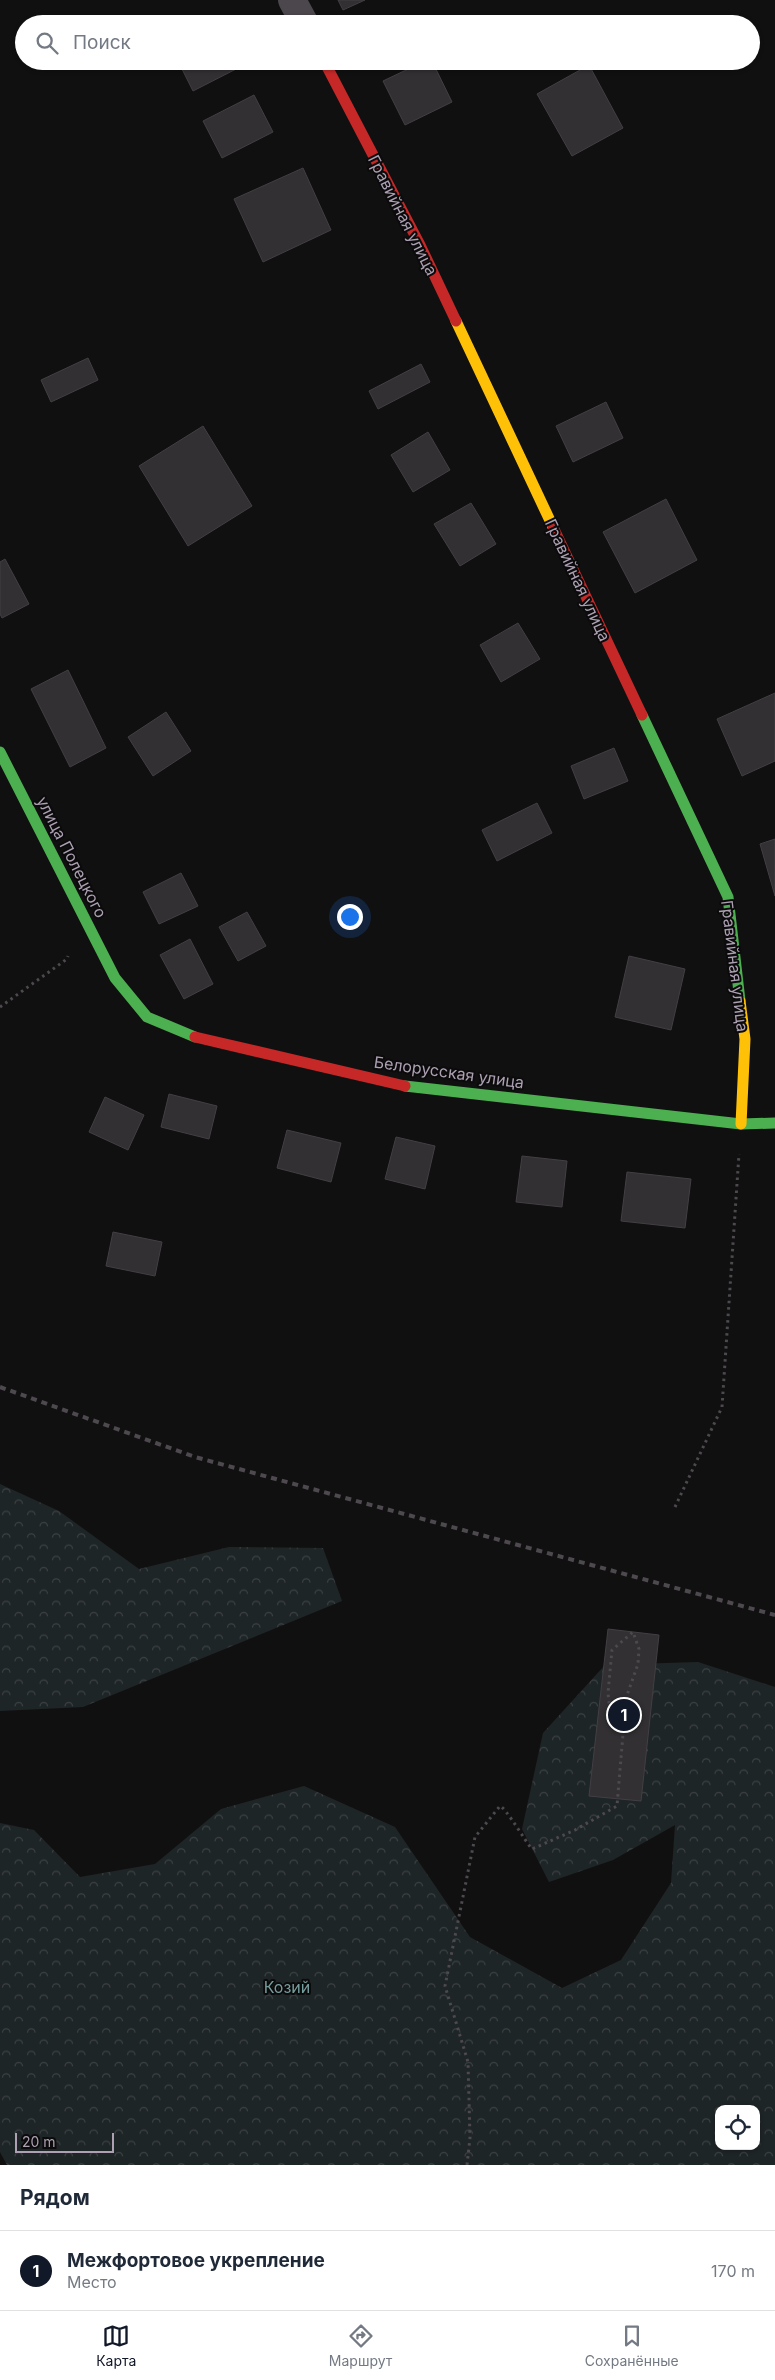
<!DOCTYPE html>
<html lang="ru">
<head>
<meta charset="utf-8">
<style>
  :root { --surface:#fff; --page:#f6f6f7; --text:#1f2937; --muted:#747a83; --line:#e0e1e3; --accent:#111827 }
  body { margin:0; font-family:Inter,sans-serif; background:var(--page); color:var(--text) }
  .controls { position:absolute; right:15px; bottom:15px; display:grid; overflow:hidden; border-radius:10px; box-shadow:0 1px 4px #0004 }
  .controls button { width:45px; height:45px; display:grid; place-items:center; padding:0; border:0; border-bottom:1px solid var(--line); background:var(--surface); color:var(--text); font:25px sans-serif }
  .scale { position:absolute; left:15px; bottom:12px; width:99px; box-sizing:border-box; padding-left:5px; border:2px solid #aca0b2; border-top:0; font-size:14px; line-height:18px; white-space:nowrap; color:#aca0b2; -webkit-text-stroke:4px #0c0b0c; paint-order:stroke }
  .you { position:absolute; left:349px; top:916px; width:18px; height:18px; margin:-12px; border:4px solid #fff; border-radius:50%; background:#1a73e8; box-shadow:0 0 0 8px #1a73e833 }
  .badge { display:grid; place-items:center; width:32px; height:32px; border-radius:50%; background:var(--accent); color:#fff; font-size:16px; font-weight:700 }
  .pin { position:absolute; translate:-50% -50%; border:2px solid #fff; box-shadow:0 1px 5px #0006 }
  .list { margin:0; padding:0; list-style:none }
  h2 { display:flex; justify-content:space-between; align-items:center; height:65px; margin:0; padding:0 20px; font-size:21px }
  h2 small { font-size:16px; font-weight:400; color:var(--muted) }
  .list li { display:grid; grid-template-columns:32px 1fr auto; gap:15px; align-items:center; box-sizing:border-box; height:80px; padding:0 20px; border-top:1px solid var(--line) }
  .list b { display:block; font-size:19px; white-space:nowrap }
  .list p { margin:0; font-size:16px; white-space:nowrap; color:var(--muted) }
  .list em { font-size:16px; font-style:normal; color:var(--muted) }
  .icon { flex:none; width:28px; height:28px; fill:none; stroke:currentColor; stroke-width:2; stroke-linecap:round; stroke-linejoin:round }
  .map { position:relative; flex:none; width:775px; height:2165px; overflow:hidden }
  .search { position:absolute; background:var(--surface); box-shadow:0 1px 4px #0004; left:15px; right:15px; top:15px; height:55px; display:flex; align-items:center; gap:12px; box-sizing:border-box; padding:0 18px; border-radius:28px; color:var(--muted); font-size:19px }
  .sheet { height:145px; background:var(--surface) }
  nav { display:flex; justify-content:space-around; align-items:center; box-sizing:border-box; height:70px; border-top:1px solid var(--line); background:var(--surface); font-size:14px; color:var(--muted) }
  nav a { display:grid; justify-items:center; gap:2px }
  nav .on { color:var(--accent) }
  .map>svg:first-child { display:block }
  .forest { fill:url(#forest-crowns); fill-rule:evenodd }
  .building { fill:#323033; stroke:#433f44 }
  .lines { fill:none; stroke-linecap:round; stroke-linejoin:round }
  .path { stroke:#4d494f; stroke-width:3; stroke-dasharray:2.5 4; stroke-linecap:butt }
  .street { stroke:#4b474c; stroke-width:28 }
  .fast { stroke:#4caf50; stroke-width:11 }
  .slow { stroke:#ffc107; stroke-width:11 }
  .jam { stroke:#c62828; stroke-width:11 }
  .rail { stroke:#4d494e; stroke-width:4; stroke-dasharray:6 5; stroke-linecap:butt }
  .labels { text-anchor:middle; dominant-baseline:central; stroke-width:4; stroke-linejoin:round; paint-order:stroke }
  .street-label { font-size:16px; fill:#aca0b2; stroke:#0c0b0c }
  .park-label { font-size:16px; fill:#769d9e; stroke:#0c0b0c }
</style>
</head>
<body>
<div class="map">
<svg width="775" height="2165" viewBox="0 0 775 2165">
  <defs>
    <pattern id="forest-crowns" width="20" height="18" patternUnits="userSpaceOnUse" patternTransform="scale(1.25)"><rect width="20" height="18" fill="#1e2526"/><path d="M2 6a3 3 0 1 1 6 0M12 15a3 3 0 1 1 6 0" fill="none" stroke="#3c4143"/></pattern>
  </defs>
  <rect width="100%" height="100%" fill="#111011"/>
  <g class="forest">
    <polygon points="0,1484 59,1511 139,1569 229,1547 323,1548 342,1601 83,1707 0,1711"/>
    <path d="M698,1662L775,1687V2165H7L0,2152V1823L34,1830L80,1877L155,1864L221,1809L304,1786L395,1827L470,1937L562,1988L621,1960L671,1883L675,1825L613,1860L549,1882L522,1829L543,1733L605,1665ZM719,2109H756V2146H719Z"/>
  </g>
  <g class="building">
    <polygon points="338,0 365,0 343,10"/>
    <polygon points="178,61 237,61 240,67 193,91"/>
    <polygon points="425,61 432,61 452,102 405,125 383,81"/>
    <polygon points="589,65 623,128 572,156 537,94"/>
    <polygon points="254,95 273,132 222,158 203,121"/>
    <polygon points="303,168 331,230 263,262 234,199"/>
    <polygon points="88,358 98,380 51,402 41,380"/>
    <polygon points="421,364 430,382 378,409 369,391"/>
    <polygon points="606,402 623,438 573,462 556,426"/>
    <polygon points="203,426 252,506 188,546 139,466"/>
    <polygon points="428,432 450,470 413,492 391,455"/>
    <polygon points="666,499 697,560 635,593 603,532"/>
    <polygon points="471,503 496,544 460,566 434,524"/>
    <polygon points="5,559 29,604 2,618 0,614 0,562"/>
    <polygon points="518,623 540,659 501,682 480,645"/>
    <polygon points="68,670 106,748 70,767 31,689"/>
    <polygon points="775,693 775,761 742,776 717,719"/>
    <polygon points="166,712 191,751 153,776 128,737"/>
    <polygon points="614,748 628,781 584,799 571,766"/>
    <polygon points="537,803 552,833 497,861 482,830"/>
    <polygon points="775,839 775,896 760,844"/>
    <polygon points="181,873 198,906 159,924 143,892"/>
    <polygon points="247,912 266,946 238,961 219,927"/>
    <polygon points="190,939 213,984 184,999 160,955"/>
    <polygon points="629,956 685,969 671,1030 615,1017"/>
    <polygon points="169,1094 217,1106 209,1139 161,1127"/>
    <polygon points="105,1097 144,1115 128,1150 89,1132"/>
    <polygon points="287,1130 341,1143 331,1182 277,1168"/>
    <polygon points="396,1137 435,1146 425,1189 385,1179"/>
    <polygon points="522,1156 567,1161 562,1207 516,1202"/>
    <polygon points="627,1172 691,1179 685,1228 621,1221"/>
    <polygon points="113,1232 162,1242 155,1276 106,1266"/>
    <polygon points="608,1629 659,1635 641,1801 589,1796"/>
  </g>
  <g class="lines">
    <g class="path">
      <polyline points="0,1007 67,959 68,956"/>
      <polyline points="675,1507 722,1407 739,1154"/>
      <path d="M467,2165L470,2138L468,2062L445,1986L475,1837L500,1806C506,1808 525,1841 532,1849L575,1830L617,1806L626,1698L638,1664L639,1649L633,1632L612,1650L608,1693L610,1712"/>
    </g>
    <polyline class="street" points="292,0 305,24"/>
    <g class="fast">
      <polyline points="642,715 728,897 740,1001"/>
      <polyline points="0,752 115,978 147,1017 195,1037"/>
      <polyline points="405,1086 741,1124 775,1123"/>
    </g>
    <g class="slow">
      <polyline points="456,321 553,527"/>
      <polyline points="740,1001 745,1039 741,1124"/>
    </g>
    <g class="jam">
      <polyline points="324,61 420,245 456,321"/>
      <polyline points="553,527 642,715"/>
      <polyline points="195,1037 405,1086"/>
    </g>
    <polyline class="rail" points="0,1387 195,1457 775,1615"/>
  </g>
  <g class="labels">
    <g class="street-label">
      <text transform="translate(403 215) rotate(63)">Гравийная улица</text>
      <text transform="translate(578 580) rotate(65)">Гравийная улица</text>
      <text transform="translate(72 857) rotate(63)">улица Полецкого</text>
      <text transform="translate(735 966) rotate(83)">Гравийная улица</text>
      <text transform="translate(449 1072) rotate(8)">Белорусская улица</text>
    </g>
    <g class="park-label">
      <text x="287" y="1987">Козий</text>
    </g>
  </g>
</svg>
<div class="controls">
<button><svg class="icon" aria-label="locate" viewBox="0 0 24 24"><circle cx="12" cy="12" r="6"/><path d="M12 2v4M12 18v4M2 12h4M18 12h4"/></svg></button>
</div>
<div class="scale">20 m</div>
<div class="you"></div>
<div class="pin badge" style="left:624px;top:1715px">1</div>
<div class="search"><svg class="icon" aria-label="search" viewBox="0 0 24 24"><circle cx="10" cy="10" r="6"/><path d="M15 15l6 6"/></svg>Поиск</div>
</div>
<section class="sheet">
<h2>Рядом<small></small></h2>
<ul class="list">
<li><span class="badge">1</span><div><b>Межфортовое укрепление</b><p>Место</p></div><em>170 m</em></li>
</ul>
</section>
<nav>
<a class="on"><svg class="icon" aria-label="map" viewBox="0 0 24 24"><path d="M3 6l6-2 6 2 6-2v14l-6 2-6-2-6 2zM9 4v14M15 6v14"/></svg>Карта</a>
<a><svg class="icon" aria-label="directions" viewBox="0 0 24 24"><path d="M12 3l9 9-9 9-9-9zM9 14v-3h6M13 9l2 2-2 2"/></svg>Маршрут</a>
<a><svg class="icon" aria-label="saved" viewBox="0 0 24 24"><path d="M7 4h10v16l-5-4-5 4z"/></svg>Сохранённые</a>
</nav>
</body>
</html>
